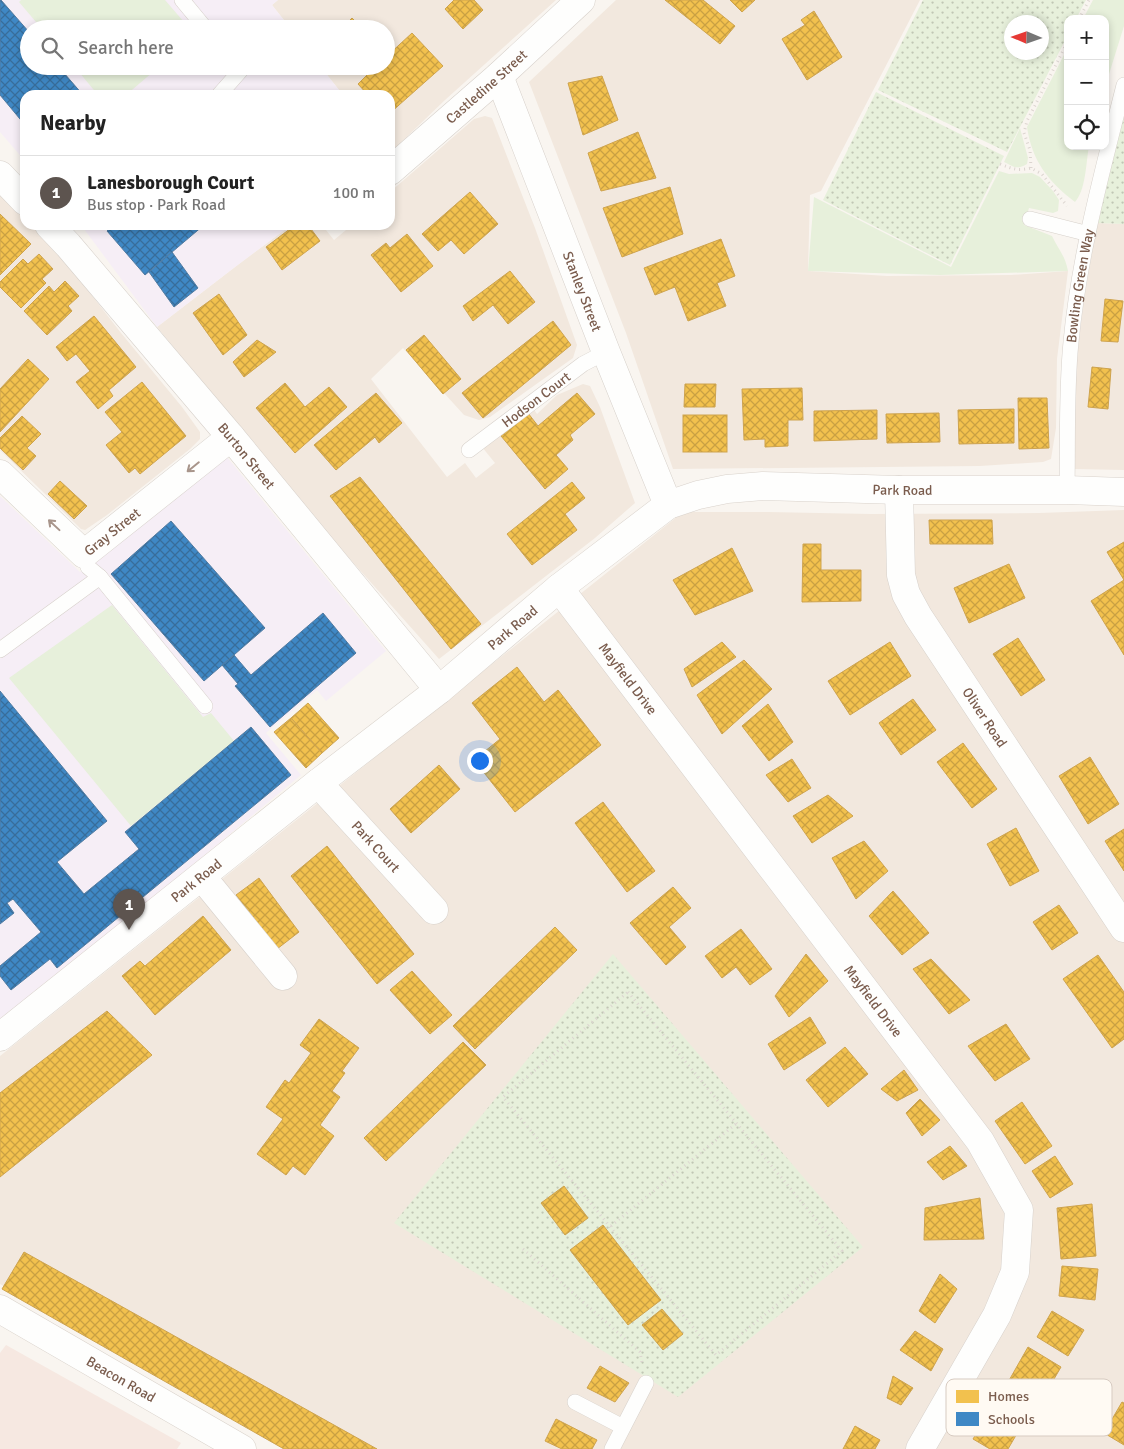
<!DOCTYPE html>
<html lang="en">
<head>
<meta charset="utf-8">
<style>
  :root { --surface:#fff; --page:#f6f6f6; --text:#222; --muted:#767676; --line:#e0e0e0; --accent:#5d544f }
  body { margin:0; font-family:Signika,sans-serif; background:var(--page); color:var(--text) }
  .controls { position:absolute; right:15px; top:15px; display:grid; overflow:hidden; border-radius:10px; box-shadow:0 2px 8px #0003 }
  .controls button { width:45px; height:45px; display:grid; place-items:center; padding:0; border:0; border-bottom:1px solid var(--line); background:var(--surface); color:var(--text); font:25px sans-serif }
  .compass { position:absolute; left:1004px; top:15px; width:45px; height:45px; border-radius:50%; background:var(--surface); box-shadow:0 2px 8px #0003; rotate:272deg }
  .you { position:absolute; left:479px; top:760px; width:18px; height:18px; margin:-12px; border:4px solid #fff; border-radius:50%; background:#1a73e8; box-shadow:0 0 0 8px #1a73e833 }
  .badge { display:grid; place-items:center; width:32px; height:32px; border-radius:50%; background:var(--accent); color:#fff; font-size:16px; font-weight:700 }
  .pin { position:absolute; translate:-50% -41px; filter:drop-shadow(0 1px 2px #0008) }
  .pin::after { content:''; position:absolute; top:26px; width:18px; height:15px; background:inherit; clip-path:polygon(0 0,100% 0,50% 100%) }
  .list { margin:0; padding:0; list-style:none }
  h2 { display:flex; justify-content:space-between; align-items:center; height:65px; margin:0; padding:0 20px; font-size:21px }
  h2 small { font-size:16px; font-weight:400; color:var(--muted) }
  .list li { display:grid; grid-template-columns:32px 1fr auto; gap:15px; align-items:center; box-sizing:border-box; height:75px; padding:0 20px; border-top:1px solid var(--line) }
  .list b { display:block; font-size:19px; white-space:nowrap }
  .list p { margin:0; font-size:16px; white-space:nowrap; color:var(--muted) }
  .list em { font-size:16px; font-style:normal; color:var(--muted) }
  .icon { flex:none; width:28px; height:28px; fill:none; stroke:currentColor; stroke-width:2; stroke-linecap:round; stroke-linejoin:round }
  .map { position:relative; flex:none; width:1124px; height:1449px; overflow:hidden }
  .search { position:absolute; background:var(--surface); box-shadow:0 2px 8px #0003; left:20px; top:20px; width:375px; height:55px; display:flex; align-items:center; gap:12px; box-sizing:border-box; padding:0 18px; border-radius:28px; color:var(--muted); font-size:19px }
  .panel { position:absolute; background:var(--surface); box-shadow:0 2px 8px #0003; left:20px; top:90px; width:375px; height:140px; border-radius:15px }
  .map>svg:first-child { display:block }
  .residential { fill:#f2e8de }
  .commercial { fill:#f6e8e1 }
  .education { fill:#f6eef6 }
  .grass { fill:#e7f0db }
  .park { fill:url(#park-dots); fill-rule:evenodd }
  .homes { fill:url(#homes-cross-hatch); stroke:#cea34e }
  .schools { fill:url(#schools-cross-hatch); stroke:#517ba1 }
  .lines { fill:none; stroke-linecap:round; stroke-linejoin:round }
  .lane-casing { stroke:#d7d1cb; stroke-width:16 }
  .street-casing { stroke:#d7d1cb; stroke-width:29 }
  .secondary-casing { stroke:#d9d2cb; stroke-width:29 }
  .path { stroke:#dcd5d0; stroke-width:3; stroke-dasharray:1 4; stroke-linecap:butt }
  .lane { stroke:#fefefd; stroke-width:15 }
  .street { stroke:#fefefd; stroke-width:28 }
  .secondary { stroke:#fefefd; stroke-width:28 }
  .oneway { stroke:#a8958b }
  .labels { text-anchor:middle; dominant-baseline:central; stroke-width:5; stroke-linejoin:round; paint-order:stroke }
  .street-label { font-size:14px; fill:#7a5c4d; stroke:#fffaf3 }
  .key { fill:#fffaf3; stroke:#d7cbc1; stroke-width:1 }
  .key-label { font-size:14px; fill:#7a5c4d }
</style>
</head>
<body>
<div class="map">
<svg width="1124" height="1449" viewBox="0 0 1124 1449">
  <defs>
    <pattern id="park-dots" width="8" height="8" patternUnits="userSpaceOnUse" patternTransform="scale(1.25)"><rect width="8" height="8" fill="#e7f0db"/><path d="M2 2h.1M6 6h.1" fill="none" stroke="#c0c6b4" stroke-width="1.8" stroke-linecap="round"/></pattern>
    <pattern id="homes-cross-hatch" width="8" height="8" patternUnits="userSpaceOnUse" patternTransform="scale(1.25)"><rect width="8" height="8" fill="#f2c14e"/><path d="M0 0l8 8M0 8l8-8" fill="none" stroke="#c9a043"/></pattern>
    <pattern id="schools-cross-hatch" width="8" height="8" patternUnits="userSpaceOnUse" patternTransform="scale(1.25)"><rect width="8" height="8" fill="#3f88c5"/><path d="M0 0l8 8M0 8l8-8" fill="none" stroke="#386d9a"/></pattern>
  </defs>
  <rect width="100%" height="100%" fill="#f9f5f0"/>
  <g class="residential">
    <polygon points="278,0 556,0 445,100 390,153 390,95 343,95 320,66 386,66 386,29 291,29 272,5"/>
    <polygon points="616,0 920,0 821,191 810,195 808,271 887,276 1011,275 1068,271 1057,359 1056,428 1051,459 1043,462 980,466 673,469 626,333 529,82"/>
    <polygon points="485,116 492,118 535,228 577,345 573,358 490,417 479,420 464,415 403,348 371,379 447,477 465,463 476,478 495,463 482,447 533,408 537,414 557,395 583,384 590,386 600,407 635,503 595,538 439,659 317,522 157,327 235,267 291,225 322,225 334,240 352,225 390,225 390,192 474,119"/>
    <polygon points="0,191 25,217 25,225 33,225 59,253 121,333 182,407 200,432 200,439 190,449 107,515 85,530 81,529 0,450"/>
    <polygon points="1097,223 1124,224 1124,470 1074,469 1074,419 1077,357 1083,306"/>
    <polygon points="1124,510 1124,1449 292,1449 0,1284 0,1056 683,512 768,512 871,514 1039,513"/>
  </g>
  <polygon class="commercial" points="6,1345 181,1443 177,1449 0,1449 0,1353"/>
  <g class="education">
    <polygon points="0,0 278,0 272,5 291,29 29,29 29,66 320,66 343,95 25,95 25,161 0,132"/>
    <polygon points="81,225 291,225 235,267 157,327"/>
    <polygon points="226,456 386,651 326,701 317,690 266,733 301,775 0,1025 0,496 80,572"/>
  </g>
  <g class="grass">
    <polygon points="21,0 165,0 190,29 42,29 19,2"/>
    <polygon points="1093,0 1124,0 1124,26 1105,87 1105,19 1083,19"/>
    <path d="M1068,47V146H1089C1086,162 1086,190 1075,202C1048,181 1032,161 1027,127Z"/>
    <polygon points="74,66 160,66 126,95 98,95"/>
    <path d="M1020,128L1028,158L1027,164C1017,170 1014,167 1004,162Z"/>
    <path d="M999,171L1009,174L1032,173L1040,177L1053,191L1059,200L1058,211L1053,213L1029,208L1024,225L1052,236C1058,249 1065,255 1068,271L940,275L808,271L814,197L951,267Z"/>
    <polygon points="112,605 203,717 211,713 234,741 131,826 9,678"/>
  </g>
  <g class="park">
    <path d="M923,0H1086L1076,19H1068V35L1007,152L878,90ZM1042,22V52H1012V22Z"/>
    <polygon points="876,92 1004,156 950,265 823,200"/>
    <polygon points="1124,112 1124,224 1097,223"/>
    <polygon points="613,954 863,1247 678,1397 394,1223"/>
  </g>
  <g class="homes">
    <polygon points="454,0 474,0 483,10 463,29 445,9"/>
    <polygon points="665,0 703,0 735,26 720,44"/>
    <polygon points="730,0 755,0 742,12"/>
    <polygon points="814,11 842,57 807,80 782,39 805,25 801,20"/>
    <polygon points="352,18 363,29 341,29"/>
    <polygon points="412,33 443,66 390,113 390,95 368,95 358,84 376,66 386,66 386,57"/>
    <polygon points="602,76 618,120 583,135 568,83"/>
    <polygon points="638,132 656,178 601,191 588,153"/>
    <polygon points="670,187 683,234 622,257 603,208"/>
    <polygon points="470,192 498,224 464,254 451,240 438,251 422,234"/>
    <polygon points="0,214 31,244 0,275"/>
    <polygon points="295,225 308,225 320,241 282,270 266,247"/>
    <polygon points="407,234 433,266 401,292 371,255 386,243 390,248"/>
    <polygon points="721,239 735,276 717,283 726,306 688,321 675,287 655,295 644,268"/>
    <polygon points="39,254 53,269 42,279 46,283 21,308 0,287 0,282 23,259 28,264"/>
    <polygon points="510,271 535,302 508,324 493,305 473,321 463,306"/>
    <polygon points="65,281 79,296 68,306 72,311 47,335 24,311 49,286 54,292"/>
    <polygon points="219,294 247,335 223,355 193,313"/>
    <polygon points="1105,299 1123,301 1118,342 1101,341"/>
    <polygon points="94,316 136,367 109,390 113,396 98,409 76,382 90,371 76,354 67,361 56,347"/>
    <polygon points="553,321 571,345 483,418 462,393"/>
    <polygon points="424,335 461,379 443,394 406,350"/>
    <polygon points="257,340 276,352 244,377 233,362"/>
    <polygon points="28,359 49,379 0,432 0,389"/>
    <polygon points="1092,367 1111,369 1108,409 1088,407"/>
    <polygon points="142,382 186,436 140,474 135,468 129,473 106,445 122,432 105,412"/>
    <polygon points="285,383 305,407 329,387 347,407 295,453 256,408"/>
    <polygon points="685,384 716,384 715,407 684,407"/>
    <polygon points="802,388 803,420 788,420 788,446 765,447 765,439 744,440 742,389"/>
    <polygon points="376,393 402,423 379,443 375,437 336,470 314,445"/>
    <polygon points="577,393 595,414 570,435 573,440 556,455 568,469 545,489 501,436 528,413 538,426"/>
    <polygon points="1018,398 1047,398 1049,448 1019,449"/>
    <polygon points="1014,409 1014,443 959,444 958,410"/>
    <polygon points="877,410 877,439 814,441 814,411"/>
    <polygon points="939,413 940,442 887,443 886,414"/>
    <rect x="683" y="415" width="44" height="37"/>
    <polygon points="22,416 41,434 27,448 36,456 23,470 0,448 0,438"/>
    <polygon points="360,477 481,624 451,649 330,496"/>
    <polygon points="60,481 87,506 74,519 48,494"/>
    <polygon points="572,482 585,498 565,514 577,530 532,565 507,534"/>
    <polygon points="929,520 992,520 993,544 930,544"/>
    <polygon points="1124,542 1124,655 1091,601 1124,580 1107,552"/>
    <polygon points="803,544 821,544 821,570 861,570 861,601 802,602"/>
    <polygon points="732,548 753,591 695,615 673,580"/>
    <polygon points="1009,564 1025,598 969,623 954,588"/>
    <polygon points="1018,638 1045,680 1021,696 993,654"/>
    <polygon points="722,642 736,657 692,687 684,669"/>
    <polygon points="890,642 911,676 850,715 828,681"/>
    <polygon points="744,660 772,689 722,734 697,695"/>
    <polygon points="517,667 544,702 558,690 601,745 515,812 474,760 500,739 472,703"/>
    <polygon points="913,699 936,730 901,755 879,723"/>
    <polygon points="308,703 339,738 322,753 291,718"/>
    <polygon points="768,704 793,742 769,761 742,726"/>
    <polygon points="291,718 322,753 306,768 274,732"/>
    <polygon points="963,743 997,789 972,808 937,762"/>
    <polygon points="1090,757 1119,804 1088,824 1059,776"/>
    <polygon points="792,759 811,788 788,802 766,775"/>
    <polygon points="439,765 460,789 411,833 390,809"/>
    <polygon points="828,795 853,816 812,843 793,816"/>
    <polygon points="603,802 655,871 627,892 575,823"/>
    <polygon points="1016,828 1039,871 1010,886 987,844"/>
    <polygon points="1124,829 1124,871 1105,841"/>
    <polygon points="864,841 888,871 856,899 832,858"/>
    <polygon points="327,846 414,954 377,984 291,876"/>
    <polygon points="259,878 299,932 277,949 236,895"/>
    <polygon points="673,887 691,908 669,927 686,947 666,965 630,923"/>
    <polygon points="893,891 929,933 902,955 869,916"/>
    <polygon points="1059,905 1078,933 1052,950 1033,922"/>
    <polygon points="203,916 231,950 155,1015 122,976 140,961 145,966"/>
    <polygon points="555,927 577,950 475,1049 453,1026"/>
    <polygon points="741,929 772,969 750,985 736,967 722,978 705,956"/>
    <polygon points="806,954 828,981 789,1017 775,996"/>
    <polygon points="1098,955 1124,992 1124,1039 1112,1048 1063,979"/>
    <polygon points="931,959 970,1000 949,1014 913,969"/>
    <polygon points="412,971 452,1015 430,1034 390,990"/>
    <polygon points="107,1011 152,1055 0,1177 0,1093"/>
    <polygon points="810,1017 826,1043 784,1070 768,1044"/>
    <polygon points="319,1019 359,1048 342,1071 345,1073 332,1091 340,1097 320,1125 334,1136 305,1175 293,1166 286,1175 257,1154 283,1119 266,1107 285,1080 289,1083 311,1053 300,1045"/>
    <polygon points="1006,1024 1030,1059 995,1081 968,1046"/>
    <polygon points="463,1042 486,1065 386,1161 364,1138"/>
    <polygon points="845,1047 868,1074 828,1107 806,1080"/>
    <polygon points="904,1070 918,1090 897,1101 881,1089"/>
    <polygon points="920,1099 940,1120 922,1136 906,1113"/>
    <polygon points="1022,1102 1052,1146 1025,1164 995,1121"/>
    <polygon points="950,1146 967,1166 943,1180 927,1162"/>
    <polygon points="1055,1156 1073,1184 1050,1198 1032,1171"/>
    <polygon points="564,1186 588,1218 565,1235 541,1203"/>
    <polygon points="980,1198 984,1239 924,1240 925,1208"/>
    <polygon points="1092,1204 1096,1256 1061,1259 1057,1208"/>
    <polygon points="603,1225 661,1300 628,1325 570,1250"/>
    <polygon points="24,1252 377,1449 284,1449 2,1289"/>
    <polygon points="1062,1266 1098,1269 1095,1300 1059,1296"/>
    <polygon points="940,1274 957,1289 935,1323 919,1311"/>
    <polygon points="662,1309 683,1334 663,1350 642,1325"/>
    <polygon points="1052,1311 1084,1330 1068,1356 1037,1337"/>
    <polygon points="915,1331 943,1349 931,1371 900,1350"/>
    <polygon points="1028,1347 1061,1367 1036,1410 1003,1391"/>
    <polygon points="600,1366 629,1383 615,1402 587,1388"/>
    <polygon points="893,1376 913,1388 901,1405 887,1398"/>
    <polygon points="1000,1395 1029,1413 1008,1449 990,1449 973,1439"/>
    <polygon points="1122,1402 1124,1403 1124,1445 1104,1433"/>
    <polygon points="556,1419 597,1440 592,1449 562,1449 545,1441"/>
    <polygon points="855,1426 880,1440 875,1449 843,1449"/>
  </g>
  <g class="schools">
    <polygon points="0,0 1,0 29,32 29,66 58,66 83,95 25,95 25,125 0,95"/>
    <polygon points="113,225 204,225 145,275 107,231"/>
    <polygon points="172,252 198,288 174,307 149,272"/>
    <polygon points="171,521 265,628 204,681 111,574"/>
    <polygon points="323,613 356,653 270,727 235,686 238,684 222,665 234,655 251,675"/>
    <polygon points="0,691 107,821 57,862 84,894 139,849 125,832 251,727 291,775 57,968 50,959 11,990 0,976 0,966 41,932 13,899 7,903 14,913 0,924"/>
  </g>
  <g class="lines">
    <g class="lane-casing">
      <g id="lane">
        <polyline points="182,0 206,29"/>
        <polyline points="219,95 241,70 237,66"/>
        <polyline points="1030,219 1089,234"/>
        <path id="s1" d="M469,450L583,364L606,352"/>
        <path id="s2" d="M1067,490C1068,441 1066,391 1071,342C1079,255 1103,169 1124,85"/>
        <polyline points="84,554 88,567 100,577 205,706"/>
        <polyline points="0,650 100,577"/>
        <polyline points="575,1402 623,1427"/>
        <polyline points="612,1449 646,1383"/>
      </g>
    </g>
    <g class="street-casing">
      <g id="street">
        <path id="s3" d="M499,76L606,352L668,505"/>
        <path id="s4" d="M390,171L499,76L581,0"/>
        <polyline points="0,175 25,201"/>
        <path id="s5" d="M49,225L68,245L231,437L439,690"/>
        <path id="s6" d="M0,474L84,554L231,437"/>
        <path id="s7" d="M899,490L901,575L906,594L918,616L1124,928"/>
        <path id="s8" d="M559,588L980,1141L1019,1210L1015,1272L997,1315L920,1449"/>
        <path id="s9" d="M318,783L434,910"/>
        <polyline points="202,877 283,976"/>
      </g>
    </g>
    <g class="secondary-casing">
      <g id="secondary">
        <path id="s10" d="M0,1037L318,783L439,690L559,588L668,505L698,495L727,489L763,486L899,490H1067L1124,492"/>
        <path id="s11" d="M0,1309L242,1449"/>
      </g>
    </g>
    <g class="path">
      <polyline points="1079,19 1089,0"/>
      <path d="M1000,164C1013,169 1017,171 1031,168L1042,174L1067,206"/>
      <polyline points="1031,168 1030,150 1024,133 1027,121 1068,41"/>
      <polygon points="628,992 842,1251 716,1355 503,1097"/>
      <polyline points="611,1226 737,1123"/>
      <polyline points="523,1249 640,1352 642,1363"/>
    </g>
    <use href="#lane" class="lane"/>
    <use href="#street" class="street"/>
    <use href="#secondary" class="secondary"/>
  </g>
  <defs><path id="oneway-shaft" d="M-6 0H5M1.5-3L5.5 0L1.5 3" fill="none" stroke-width="1.6" stroke-linecap="round" stroke-linejoin="round" transform="scale(1.25)"/></defs>
  <g class="oneway">
    <use href="#oneway-shaft" transform="translate(193 467) rotate(141)"/>
    <use href="#oneway-shaft" transform="translate(54 525) rotate(-137)"/>
  </g>
  <g class="labels">
    <g class="street-label">
      <text stroke="none"><textPath href="#s4" startOffset="128">Castledine Street</textPath></text>
      <text stroke="none"><textPath href="#s2" startOffset="205">Bowling Green Way</textPath></text>
      <text stroke="none"><textPath href="#s3" startOffset="231">Stanley Street</textPath></text>
      <text stroke="none"><textPath href="#s1" startOffset="84">Hodson Court</textPath></text>
      <text stroke="none"><textPath href="#s5" startOffset="304">Burton Street</textPath></text>
      <text stroke="none"><textPath href="#s10" startOffset="1091">Park Road</textPath></text>
      <text stroke="none"><textPath href="#s6" startOffset="152">Gray Street</textPath></text>
      <text stroke="none"><textPath href="#s10" startOffset="656">Park Road</textPath></text>
      <text stroke="none"><textPath href="#s8" startOffset="114">Mayfield Drive</textPath></text>
      <text stroke="none"><textPath href="#s7" startOffset="251">Oliver Road</textPath></text>
      <text stroke="none"><textPath href="#s9" startOffset="86">Park Court</textPath></text>
      <text stroke="none"><textPath href="#s10" startOffset="251">Park Road</textPath></text>
      <text stroke="none"><textPath href="#s8" startOffset="519">Mayfield Drive</textPath></text>
      <text stroke="none"><textPath href="#s11" startOffset="140">Beacon Road</textPath></text>
    </g>
  </g>
  <rect x="946" y="1379" width="166" height="57" rx="8" class="key"/>
  <rect x="956" y="1390" width="23" height="13" fill="#f2c14e"/>
  <rect x="956" y="1412" width="23" height="14" fill="#3f88c5"/>
  <g class="key-label">
    <text x="988" y="1401">Homes</text>
    <text x="988" y="1424">Schools</text>
  </g>
</svg>
<div class="controls">
<button>+</button>
<button>−</button>
<button><svg class="icon" aria-label="locate" viewBox="0 0 24 24"><circle cx="12" cy="12" r="6"/><path d="M12 2v4M12 18v4M2 12h4M18 12h4"/></svg></button>
</div>
<svg class="compass" viewBox="-18 -18 36 36"><path d="M0-13l5 13h-10z" fill="#e53935"/><path d="M0 13l5-13h-10z" fill="#767676"/></svg>
<div class="you"></div>
<div class="pin badge" style="left:129px;top:930px">1</div>
<div class="search"><svg class="icon" aria-label="search" viewBox="0 0 24 24"><circle cx="10" cy="10" r="6"/><path d="M15 15l6 6"/></svg>Search here</div>
<section class="panel">
<h2>Nearby<small></small></h2>
<ul class="list">
<li><span class="badge">1</span><div><b>Lanesborough Court</b><p>Bus stop · Park Road</p></div><em>100 m</em></li>
</ul>
</section>
</div>
</body>
</html>
